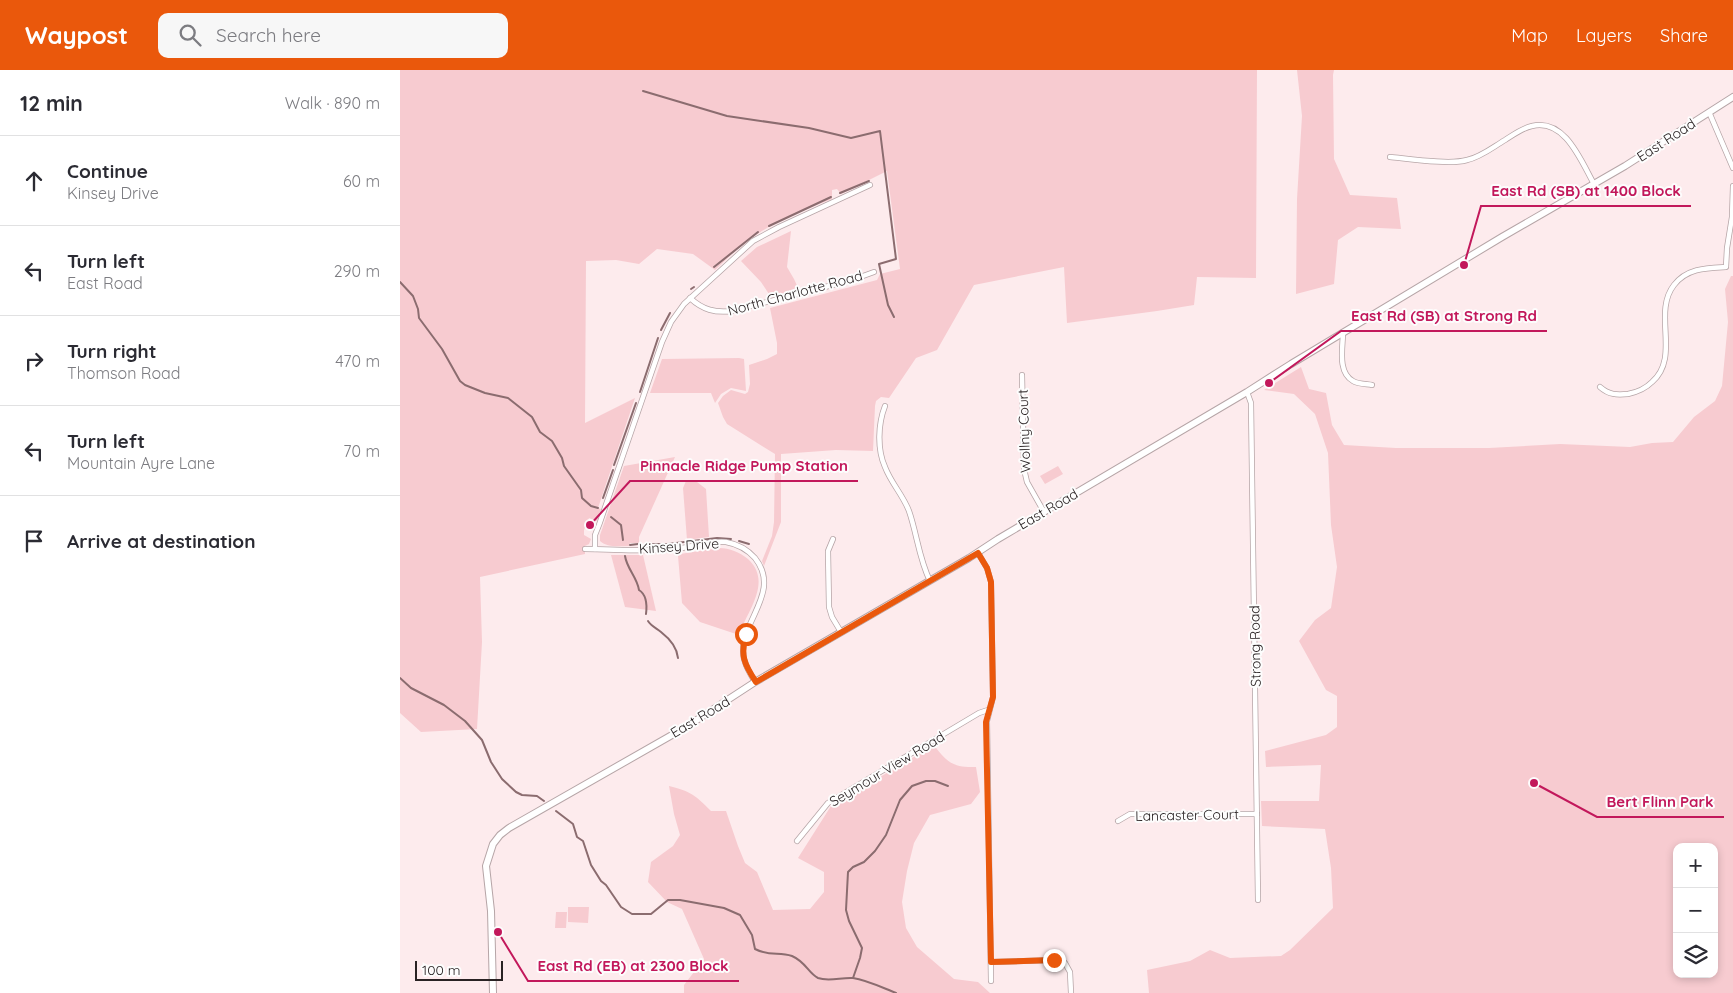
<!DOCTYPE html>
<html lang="en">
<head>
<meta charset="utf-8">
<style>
  :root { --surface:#fff; --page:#f7f7f7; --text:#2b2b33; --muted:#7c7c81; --line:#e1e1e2; --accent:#ea580c }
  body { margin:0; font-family:Quicksand,sans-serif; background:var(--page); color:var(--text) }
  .controls { position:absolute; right:15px; bottom:15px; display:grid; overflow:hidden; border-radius:10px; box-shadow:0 2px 8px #0003 }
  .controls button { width:45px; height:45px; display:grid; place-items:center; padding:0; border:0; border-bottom:1px solid var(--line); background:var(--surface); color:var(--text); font:25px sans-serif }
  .scale { position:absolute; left:15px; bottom:12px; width:88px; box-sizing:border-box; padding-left:5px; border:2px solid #292223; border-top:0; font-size:14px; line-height:18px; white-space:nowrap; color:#292223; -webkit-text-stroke:4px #fdfdfd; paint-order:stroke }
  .stop { position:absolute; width:15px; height:15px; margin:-11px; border:4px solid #ea580c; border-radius:50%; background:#fff }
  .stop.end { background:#ea580c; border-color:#fff; box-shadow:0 1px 5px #0008 }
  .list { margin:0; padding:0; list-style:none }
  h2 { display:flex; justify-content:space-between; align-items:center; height:65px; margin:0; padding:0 20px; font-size:21px }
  h2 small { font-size:16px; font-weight:400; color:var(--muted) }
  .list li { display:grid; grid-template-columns:32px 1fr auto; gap:15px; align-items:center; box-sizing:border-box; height:90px; padding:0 20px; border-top:1px solid var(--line) }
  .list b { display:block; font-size:19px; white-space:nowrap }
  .list p { margin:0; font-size:16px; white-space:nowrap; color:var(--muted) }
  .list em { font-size:16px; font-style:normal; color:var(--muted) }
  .icon { flex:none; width:28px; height:28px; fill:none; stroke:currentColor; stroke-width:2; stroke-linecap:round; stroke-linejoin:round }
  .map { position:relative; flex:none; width:1333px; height:923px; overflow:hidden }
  header { display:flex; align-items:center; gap:30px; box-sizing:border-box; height:70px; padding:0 25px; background:var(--accent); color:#fff }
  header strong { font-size:24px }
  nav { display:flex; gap:28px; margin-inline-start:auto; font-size:18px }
  .search { width:350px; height:45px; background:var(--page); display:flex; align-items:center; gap:12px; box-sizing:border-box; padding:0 18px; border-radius:10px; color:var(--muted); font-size:19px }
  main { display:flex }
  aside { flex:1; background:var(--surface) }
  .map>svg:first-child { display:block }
  .green { fill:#f7cbd0; fill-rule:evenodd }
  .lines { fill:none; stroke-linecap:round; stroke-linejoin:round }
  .stream { stroke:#8b6c6f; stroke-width:2 }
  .minor-casing { stroke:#b6a5a7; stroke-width:6 }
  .secondary-casing { stroke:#b6a5a7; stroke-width:8 }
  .minor { stroke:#fff; stroke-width:4.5 }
  .secondary { stroke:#fff; stroke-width:6 }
  .route { stroke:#ea580c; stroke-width:6 }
  .labels { text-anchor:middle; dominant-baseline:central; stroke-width:4; stroke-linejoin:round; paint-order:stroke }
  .street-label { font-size:14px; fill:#292223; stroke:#fdfdfd }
  .leader { fill:none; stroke:#c2185b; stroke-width:2 }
  .callout-dot { fill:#c2185b; stroke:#fdfdfd; stroke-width:2 }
  .callout-label { font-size:15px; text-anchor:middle; font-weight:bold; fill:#c2185b; stroke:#fdfdfd; stroke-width:4; stroke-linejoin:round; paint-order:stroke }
</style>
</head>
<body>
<header>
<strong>Waypost</strong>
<div class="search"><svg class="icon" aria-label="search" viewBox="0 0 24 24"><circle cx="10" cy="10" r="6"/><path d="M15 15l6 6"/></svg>Search here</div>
<nav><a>Map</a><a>Layers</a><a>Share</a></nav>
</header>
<main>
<aside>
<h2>12 min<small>Walk · 890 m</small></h2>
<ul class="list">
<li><svg class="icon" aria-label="ahead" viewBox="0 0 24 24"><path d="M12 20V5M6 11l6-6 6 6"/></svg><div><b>Continue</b><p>Kinsey Drive</p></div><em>60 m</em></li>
<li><svg class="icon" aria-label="left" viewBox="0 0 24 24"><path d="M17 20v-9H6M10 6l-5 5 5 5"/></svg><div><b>Turn left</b><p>East Road</p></div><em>290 m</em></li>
<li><svg class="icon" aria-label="right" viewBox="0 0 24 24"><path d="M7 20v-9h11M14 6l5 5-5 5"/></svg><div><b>Turn right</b><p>Thomson Road</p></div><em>470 m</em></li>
<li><svg class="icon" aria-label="left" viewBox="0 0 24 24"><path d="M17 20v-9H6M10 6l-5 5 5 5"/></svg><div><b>Turn left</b><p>Mountain Ayre Lane</p></div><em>70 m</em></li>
<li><svg class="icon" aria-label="arrive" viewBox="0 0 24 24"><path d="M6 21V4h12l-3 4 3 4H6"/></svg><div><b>Arrive at destination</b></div></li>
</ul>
</aside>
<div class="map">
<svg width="1333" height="923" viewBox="0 0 1333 923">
  <rect width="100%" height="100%" fill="#fdebed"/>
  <g class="green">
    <path d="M0,0H857L856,208L797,207L794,235L757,241L667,253L664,197L574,215L537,280L516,288L489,328L481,327L476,331L475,336L473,381L436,380L381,384V452L364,496L362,491L372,466L374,452L375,384L327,354L323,347L318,333L323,326L331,320L345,324L348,322L350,314L349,295L367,289L377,284V273L370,238L477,210L480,204L500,199L487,101L441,124L437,119L432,120V129C407,139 382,148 359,163C342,173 329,187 315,200L293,184L257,179L239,194L216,190L186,191L185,353L235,328L198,438L201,439L197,451L189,448L184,460V465L191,469L189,474L185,476V484L80,507L82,572L77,659L21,662L0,643Z"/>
    <polygon points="897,0 934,0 933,5 934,89 950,125 997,128 1001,159 958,157 938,170 934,214 896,224 897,129 902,46"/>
    <polygon points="391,161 387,197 394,209 399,220 371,227 361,212 341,191 357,177"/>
    <path d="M1331,206H1333V923H749L747,900L790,891L810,880L830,888L881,886L890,880L933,838L931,798L925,759L862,756L861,731H919L921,695L866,697L865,681L926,665L937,657V626L926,620L899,571L915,550L931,538L937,497L931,455L928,383L915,344L894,324L864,320L901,297L909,319L926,323L932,355L944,375L996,378H1089L1160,374L1230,377L1252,373L1273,372L1294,347L1315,331L1322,316L1328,252L1325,219ZM1277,777H1314V904H1277Z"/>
    <polygon points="339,288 344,289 346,321 331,318 321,324 315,333 311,323 250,323 262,289"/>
    <path d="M275,387L239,467V473H230L229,476C218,476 208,478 200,471V465L224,396Z"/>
    <polygon points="658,396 663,404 645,414 640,406"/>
    <polygon points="286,411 297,412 306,419 309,467 287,470 283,418"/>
    <path d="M319,478C330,478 339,482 348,489C373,512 347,541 339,565L300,552L282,533L278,486L280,484Z"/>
    <polygon points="211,485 243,485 256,541 225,537"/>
    <path d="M534,675C546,692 554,698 576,697L580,722L571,734L530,745L514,773L507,801L502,832L506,858L517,877L554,909L578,912L590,923H284V915L304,889L282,839L267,832L248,812L251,792L273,776L280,765L274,744L269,716C291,721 296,726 311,741H326L338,776L345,793L357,802L373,840L410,839L424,822V802L398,788L431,736Z"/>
    <polygon points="168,837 189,837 188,853 168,852"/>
    <polygon points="156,842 167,842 166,858 155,858"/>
  </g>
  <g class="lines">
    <g class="stream">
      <polyline points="243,21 327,46 409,58 451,68 480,61 496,189 479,194 488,235 494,247"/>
      <polyline points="440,123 469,111"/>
      <polyline points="369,156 431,127"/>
      <polyline points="314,197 358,162"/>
      <polyline points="0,212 13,226 18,239 19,248 42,279 60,311 65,315 85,323 108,328 132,347 140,362 152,371 162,388 164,396 181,420 182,428 191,436 198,438"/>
      <polyline points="291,219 294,217"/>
      <polyline points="261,260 270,243"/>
      <polyline points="240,322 258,268"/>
      <polyline points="214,395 236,333"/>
      <polyline points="203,428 213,400"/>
      <polyline points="211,447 221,455 223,470"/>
      <polyline points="339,471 349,474"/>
      <polyline points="246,474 268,474 317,468 331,469"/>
      <polyline points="230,475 238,474"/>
      <path d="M225,486C227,499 237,507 239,520C247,525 247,536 246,544"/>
      <path d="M248,551C251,556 256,558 261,562C270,569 277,577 278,588"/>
      <polyline points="0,608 11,618 44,635 65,651 82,670 91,692 102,709 116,722 122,725 137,726 144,731"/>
      <path d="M156,741L173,754L177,767L183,771L191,795L201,811L206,815L221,837L232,844H251L268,830H280L324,838L340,845L352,865L355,879C371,887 379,881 392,886C406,892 408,903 418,908C429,912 442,907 453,908C467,910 483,918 496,923"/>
      <polyline points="453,908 460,888 462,878 449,851 446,840 448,802 453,797 464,792 475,781 486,765 500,730 512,716 526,711 535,711 548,716"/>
    </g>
    <g class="minor-casing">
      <g id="minor">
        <polyline points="1309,42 1333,98"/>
        <path d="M990,87C1010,89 1050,95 1067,90C1081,87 1093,77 1105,70C1113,65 1122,58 1132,56C1165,48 1181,91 1194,114"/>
        <path d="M290,228C303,240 315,243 332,241L452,210L474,202"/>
        <path d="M943,262C943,277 937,302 953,311C958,314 966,314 972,315"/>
        <polyline points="622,305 624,399 627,412 644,442"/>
        <path d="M1200,317C1209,325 1217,325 1228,324C1238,322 1245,319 1252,312C1281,287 1252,243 1274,215C1287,198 1307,198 1326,197L1327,178L1332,147L1333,116"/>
        <polyline points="847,322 851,333 858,830"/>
        <path d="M485,336C478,354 477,379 485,397C491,413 503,425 509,441C517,464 519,489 530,511"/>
        <polyline points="433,469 428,481 429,537 432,547 441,562"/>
        <path d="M185,479C214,479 244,482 273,479C290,478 309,470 326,472C337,474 347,479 355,488C381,521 343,549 343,581C343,593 350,603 355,612"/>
        <polyline points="195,479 195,465 199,455 262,272 271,252 284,234 353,171 379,157 470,115"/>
        <polyline points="578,483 587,498 591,512 593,627 587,651 591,911"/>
        <polyline points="718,751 730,744 857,744"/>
        <polyline points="397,771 428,733 579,643 588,640"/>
        <polyline points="591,892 654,890 665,893 670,902 671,923"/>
      </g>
    </g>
    <g class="secondary-casing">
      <polyline id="secondary" points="93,923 91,841 86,796 93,774 100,765 109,758 286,657 355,612 569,488 598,469 847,322 891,294 1102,167 1225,96 1333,27"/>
    </g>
    <use href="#minor" class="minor"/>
    <use href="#secondary" class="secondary"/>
  </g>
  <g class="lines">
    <path class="route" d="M346,564C340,585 344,594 356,612L578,483L587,498L591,512L593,627L586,652L591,892L654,890"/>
  </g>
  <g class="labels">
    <g class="street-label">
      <text transform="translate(1266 70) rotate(-33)">East Road</text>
      <text transform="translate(395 223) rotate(-15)">North Charlotte Road</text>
      <text transform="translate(624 361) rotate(-92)">Wollny Court</text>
      <text transform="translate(648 439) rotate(-30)">East Road</text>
      <text transform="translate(279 476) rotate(-4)">Kinsey Drive</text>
      <text transform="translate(855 576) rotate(-91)">Strong Road</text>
      <text transform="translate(300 647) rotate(-31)">East Road</text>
      <text transform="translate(487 699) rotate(-31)">Seymour View Road</text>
      <text transform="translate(787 745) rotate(-1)">Lancaster Court</text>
    </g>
  </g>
  <path class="leader" d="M1064 195L1081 136H1291M869 313L941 261H1147M190 455L230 411H458M1134 713L1197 747H1324M98 862L128 911H339"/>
  <g class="callout-dot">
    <circle cx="1064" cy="195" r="5"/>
    <circle cx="869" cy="313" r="5"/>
    <circle cx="190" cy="455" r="5"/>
    <circle cx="1134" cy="713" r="5"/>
    <circle cx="98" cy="862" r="5"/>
  </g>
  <g class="callout-label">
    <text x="1186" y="126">East Rd (SB) at 1400 Block</text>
    <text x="1044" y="251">East Rd (SB) at Strong Rd</text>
    <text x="344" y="401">Pinnacle Ridge Pump Station</text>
    <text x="1260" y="737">Bert Flinn Park</text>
    <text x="233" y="901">East Rd (EB) at 2300 Block</text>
  </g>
</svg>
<div class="controls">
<button>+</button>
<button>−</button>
<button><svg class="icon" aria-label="layers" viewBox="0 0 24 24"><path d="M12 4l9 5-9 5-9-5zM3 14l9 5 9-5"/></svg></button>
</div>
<div class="scale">100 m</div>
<div class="stop" style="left:346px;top:564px"></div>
<div class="stop end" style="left:654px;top:890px"></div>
</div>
</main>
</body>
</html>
